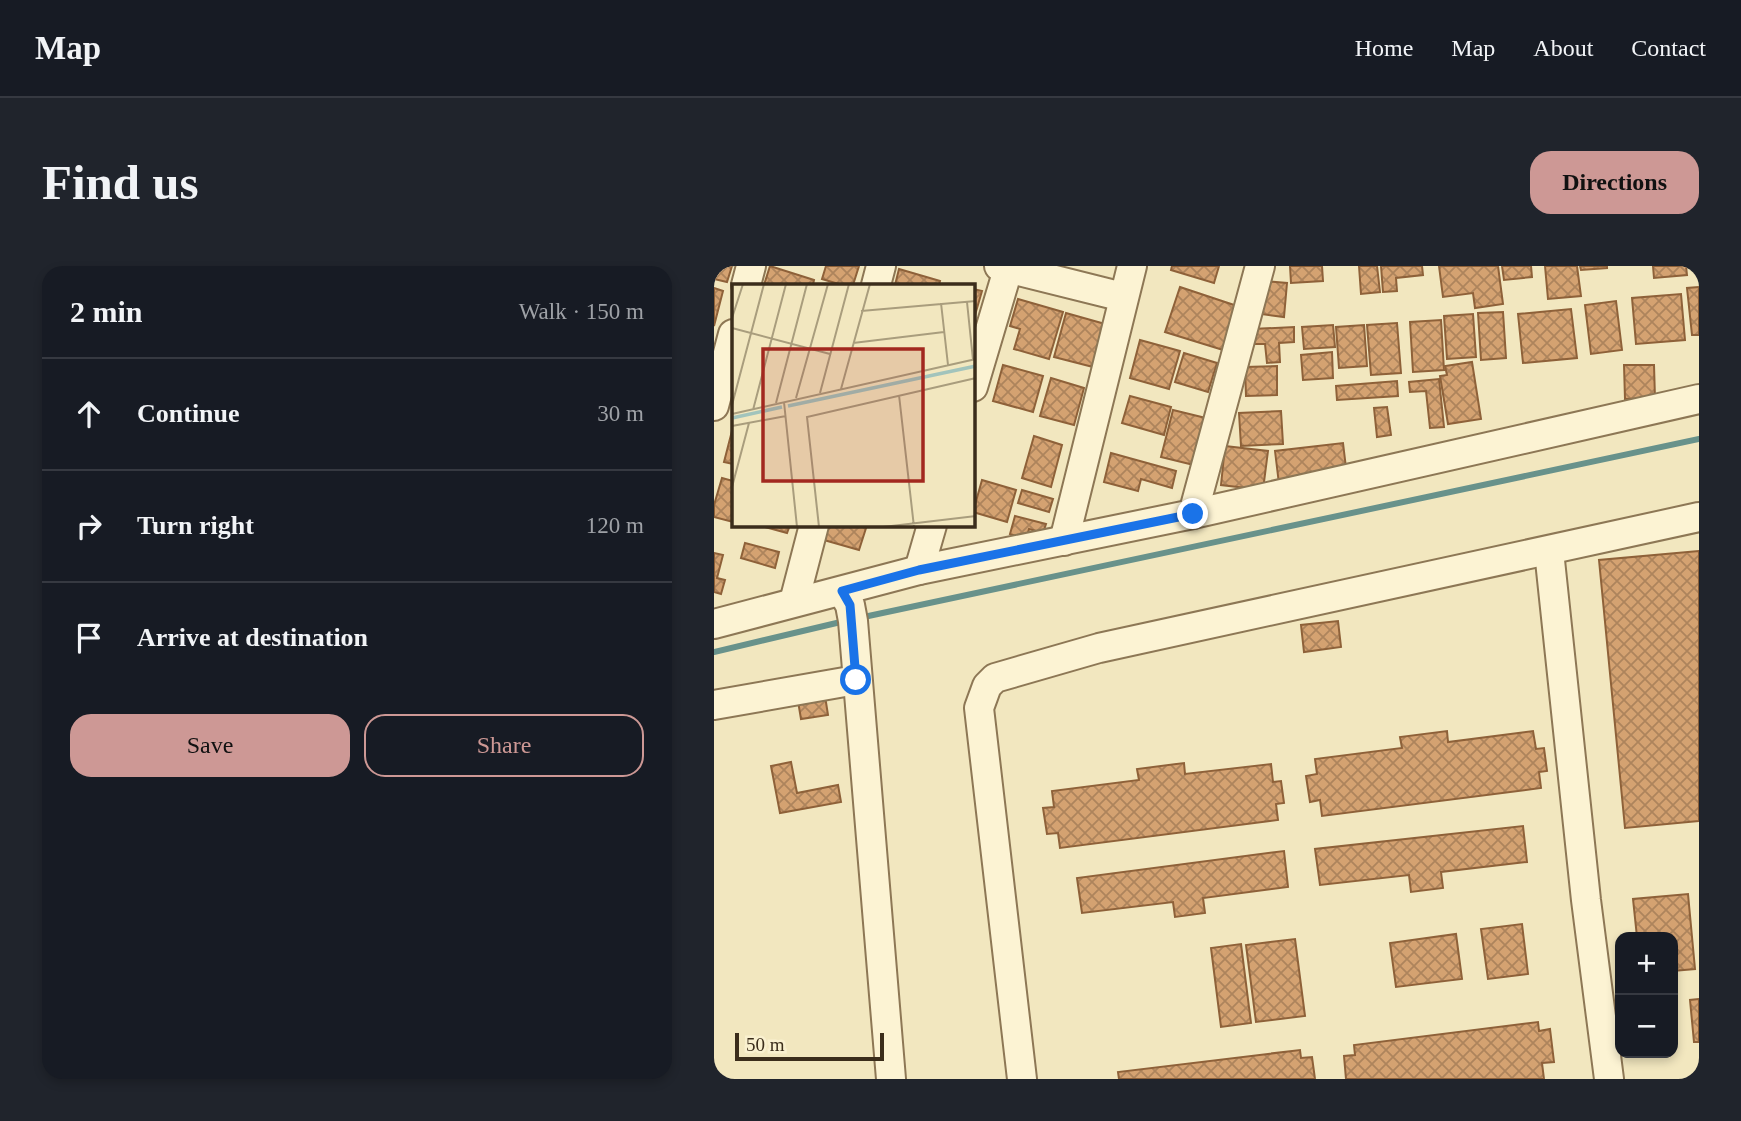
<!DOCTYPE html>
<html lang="en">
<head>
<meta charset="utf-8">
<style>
  :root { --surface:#171b24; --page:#20242c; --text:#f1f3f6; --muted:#9ea1a6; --line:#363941; --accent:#cd9895 }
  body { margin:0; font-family:"Times New Roman",serif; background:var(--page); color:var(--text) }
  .controls { position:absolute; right:21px; bottom:21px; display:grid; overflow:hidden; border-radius:14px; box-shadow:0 4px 10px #0003 }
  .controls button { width:63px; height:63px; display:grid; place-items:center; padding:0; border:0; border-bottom:2px solid var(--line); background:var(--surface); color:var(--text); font:35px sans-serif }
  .scale { position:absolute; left:21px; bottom:18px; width:149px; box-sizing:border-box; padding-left:7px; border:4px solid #3b2d1b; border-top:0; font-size:19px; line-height:24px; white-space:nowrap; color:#3b2d1b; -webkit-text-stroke:5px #f9f0cf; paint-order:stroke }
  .stop { position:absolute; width:21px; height:21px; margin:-16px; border:5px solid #1a73e8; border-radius:50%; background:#fff }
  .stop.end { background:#1a73e8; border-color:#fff; box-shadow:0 2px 7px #0008 }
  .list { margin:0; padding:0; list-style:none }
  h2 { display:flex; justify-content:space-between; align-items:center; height:91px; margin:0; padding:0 28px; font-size:30px }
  h2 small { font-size:23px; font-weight:400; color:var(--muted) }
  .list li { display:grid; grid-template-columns:46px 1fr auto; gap:21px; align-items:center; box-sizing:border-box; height:112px; padding:0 28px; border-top:2px solid var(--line) }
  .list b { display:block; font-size:26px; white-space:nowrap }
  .list em { font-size:23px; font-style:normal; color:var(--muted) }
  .actions { display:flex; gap:14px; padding:21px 28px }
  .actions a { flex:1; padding:16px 0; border:2px solid var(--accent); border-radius:21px; text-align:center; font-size:24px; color:var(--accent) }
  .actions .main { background:var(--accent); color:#111 }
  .icon { flex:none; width:38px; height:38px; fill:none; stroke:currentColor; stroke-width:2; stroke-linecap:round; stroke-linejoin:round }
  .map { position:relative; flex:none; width:985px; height:813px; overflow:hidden; border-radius:21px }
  header { display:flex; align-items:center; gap:42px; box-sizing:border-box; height:98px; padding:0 35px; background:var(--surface); border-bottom:2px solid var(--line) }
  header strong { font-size:33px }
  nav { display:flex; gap:38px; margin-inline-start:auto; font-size:24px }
  .intro { display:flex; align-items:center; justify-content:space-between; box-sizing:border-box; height:168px; padding:0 42px }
  h1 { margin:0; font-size:49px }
  .button { padding:18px 32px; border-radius:21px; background:var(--accent); color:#111; font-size:24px; font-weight:700 }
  main { display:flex; gap:42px; padding:0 42px }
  aside { flex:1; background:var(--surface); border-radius:21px; box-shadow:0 4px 10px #0003 }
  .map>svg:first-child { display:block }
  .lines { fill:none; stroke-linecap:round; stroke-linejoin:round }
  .stream { stroke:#68928b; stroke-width:6 }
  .building { fill:url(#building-cross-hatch); stroke:#8e6139; stroke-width:2 }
  .minor-casing { stroke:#8d7755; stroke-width:32 }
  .minor { stroke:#fcf3d3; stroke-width:28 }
  .route { stroke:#1a73e8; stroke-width:9 }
  .inset-river { fill:none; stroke:#a2c4bc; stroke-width:3.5 }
  .inset-road { fill:none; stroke:#a99d7d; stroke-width:2 }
  .view { fill:#a2281f; fill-opacity:0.15; stroke:#a2281f; stroke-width:3.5 }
  .inset-edge { fill:none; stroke:#3b2d1b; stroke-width:3.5 }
</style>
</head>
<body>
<header>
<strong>Map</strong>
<nav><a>Home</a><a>Map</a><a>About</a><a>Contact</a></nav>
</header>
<div class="intro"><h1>Find us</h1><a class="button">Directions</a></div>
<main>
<aside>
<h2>2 min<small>Walk · 150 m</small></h2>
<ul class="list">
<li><svg class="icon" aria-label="ahead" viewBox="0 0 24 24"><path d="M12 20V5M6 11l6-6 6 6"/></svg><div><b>Continue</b></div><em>30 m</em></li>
<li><svg class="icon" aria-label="right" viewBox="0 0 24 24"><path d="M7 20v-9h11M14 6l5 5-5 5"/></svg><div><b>Turn right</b></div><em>120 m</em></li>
<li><svg class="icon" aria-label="arrive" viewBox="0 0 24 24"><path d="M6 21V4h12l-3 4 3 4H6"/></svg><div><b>Arrive at destination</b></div></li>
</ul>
<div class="actions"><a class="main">Save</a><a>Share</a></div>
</aside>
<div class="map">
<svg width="985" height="813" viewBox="0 0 985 813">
  <defs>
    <pattern id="building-cross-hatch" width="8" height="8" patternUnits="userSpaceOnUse" patternTransform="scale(1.75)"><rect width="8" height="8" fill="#d4a271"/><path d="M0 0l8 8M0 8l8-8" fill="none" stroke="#ad845c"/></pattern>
  </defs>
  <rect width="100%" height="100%" fill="#f2e7bf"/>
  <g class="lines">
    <g class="stream">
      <polyline points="145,352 985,173"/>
      <polyline points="0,386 131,355"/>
    </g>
  </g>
  <g class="building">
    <polygon points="0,0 18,0 13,16 0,13"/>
    <polygon points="56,0 100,14 99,19 50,19"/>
    <polygon points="112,0 145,0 139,19 128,19 108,13"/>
    <polygon points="458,0 505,0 500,17 457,4"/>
    <polygon points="576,0 608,0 609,15 577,17"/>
    <polygon points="645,0 663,0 666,26 647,28"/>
    <polygon points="667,0 708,0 709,9 682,12 683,25 669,26"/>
    <polygon points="725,0 784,0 789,38 761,42 759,27 729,31"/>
    <polygon points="788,0 817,0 818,11 790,14"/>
    <polygon points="831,0 863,0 867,30 834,33"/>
    <polygon points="866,0 893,0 893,2 867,4"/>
    <polygon points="939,0 972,0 973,9 940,12"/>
    <polygon points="185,3 226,15 225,19 181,19"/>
    <polygon points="551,15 573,17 570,51 547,48"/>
    <polygon points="466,21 523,40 509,84 451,66"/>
    <polygon points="985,21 985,69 978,69 973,22"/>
    <polygon points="0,22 9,25 0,60"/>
    <polygon points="259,23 268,25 259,56"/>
    <polygon points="967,28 971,74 922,78 918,32"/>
    <polygon points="304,33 349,46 335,93 300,83 306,63 296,60"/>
    <polygon points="902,35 908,84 877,88 871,39"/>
    <polygon points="857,43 863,92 809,97 804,48"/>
    <polygon points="789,46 792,92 767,94 764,47"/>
    <polygon points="352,47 391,58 379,101 340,91"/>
    <polygon points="759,48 762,91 733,93 730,50"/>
    <polygon points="727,54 730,104 699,106 696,56"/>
    <polygon points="683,57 687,107 657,109 653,59"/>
    <polygon points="619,59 621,81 590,83 588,61"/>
    <polygon points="650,59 653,100 625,102 622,61"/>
    <polygon points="580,61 580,76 565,77 566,96 553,97 551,78 539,78 538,63"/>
    <polygon points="426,74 466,85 455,123 416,112"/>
    <polygon points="618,86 619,112 589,114 587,89"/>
    <polygon points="470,87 503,97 494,126 461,116"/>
    <polygon points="758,96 767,153 734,158 726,110 733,109 731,100"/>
    <polygon points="289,99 329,110 319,146 279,135"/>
    <polygon points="910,99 940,99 941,132 911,133"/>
    <polygon points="563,100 563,129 532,130 531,101"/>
    <polygon points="337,112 370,122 360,159 326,150"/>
    <polygon points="725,113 730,161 716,162 712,125 696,126 695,116"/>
    <polygon points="683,115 684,130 623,134 622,120"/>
    <polygon points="416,130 457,141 450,169 408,157"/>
    <polygon points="673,141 677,169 663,171 660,142"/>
    <polygon points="459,144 500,154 488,201 447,191"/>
    <polygon points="567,145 569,178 527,180 525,147"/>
    <polygon points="19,161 19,198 10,196"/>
    <polygon points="320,170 348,179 337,221 308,212"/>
    <polygon points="629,177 633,210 565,218 561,185"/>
    <polygon points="511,180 554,185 549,224 507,219"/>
    <polygon points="397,187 462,205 458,222 427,213 424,225 390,216"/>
    <polygon points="8,212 19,215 19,256 0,251 0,239"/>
    <polygon points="268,214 302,224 293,256 259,246"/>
    <polygon points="308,224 339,233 335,246 304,237"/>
    <polygon points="301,250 332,258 329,267 315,263 312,273 296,268"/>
    <polygon points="44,259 76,259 73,267"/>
    <polygon points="115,259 153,259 145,284 110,274"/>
    <polygon points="31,277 65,286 61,302 27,292"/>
    <polygon points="985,285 985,555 911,562 885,294"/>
    <polygon points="0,287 9,289 3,312 11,314 7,328 0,326"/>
    <polygon points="624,355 627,381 590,386 587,359"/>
    <polygon points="111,430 114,449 87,453 84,435"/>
    <polygon points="733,465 734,476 819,465 822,483 830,482 833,505 825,506 827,522 608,550 606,534 596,536 592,510 603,508 601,493 688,482 686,471"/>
    <polygon points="77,496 83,527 124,519 127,536 66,547 57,500"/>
    <polygon points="470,497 471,508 557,498 559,516 567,515 570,537 562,538 564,554 346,582 344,567 333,568 329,542 340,541 338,525 425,514 423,503"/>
    <polygon points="809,560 813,596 727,606 729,622 697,626 695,609 606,619 601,583"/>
    <polygon points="570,585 574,621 489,632 491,647 461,651 459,636 368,647 363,612"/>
    <polygon points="974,628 981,703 959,705 959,671 923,671 919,633"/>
    <polygon points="808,658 814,708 774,713 767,663"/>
    <polygon points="742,668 748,713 682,721 676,677"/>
    <polygon points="581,673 591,750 542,756 532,679"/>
    <polygon points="527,678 537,757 507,761 497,682"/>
    <polygon points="985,733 985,776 980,776 976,734"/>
    <polygon points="824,756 825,765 836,763 840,796 828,797 830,813 632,813 630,790 641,789 640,779"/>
    <polygon points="586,784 587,792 598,791 601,813 405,813 404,806"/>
  </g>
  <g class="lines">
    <g class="minor-casing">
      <g id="minor">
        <polyline points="285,0 409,31"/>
        <polyline points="32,19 37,0"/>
        <polyline points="162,19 167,0"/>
        <polyline points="259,121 295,0"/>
        <polyline points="0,140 19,68"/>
        <polyline points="479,248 546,0"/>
        <polyline points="350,275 418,0"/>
        <polyline points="835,285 872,634 895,813"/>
        <polyline points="205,304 218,259"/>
        <polyline points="128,325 136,339 139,355 177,813"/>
        <polyline points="80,336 100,259"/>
        <polyline points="0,358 205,304 479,248 985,133"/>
        <polyline points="0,439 142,414"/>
        <polyline points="308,813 265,442 273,420 281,412 385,382 985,251"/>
      </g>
    </g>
    <use href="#minor" class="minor"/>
  </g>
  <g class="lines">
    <polyline class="route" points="142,414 136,339 128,325 205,304 479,248"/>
  </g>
  <g transform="translate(18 18)">
    <rect width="243" height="243" fill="#f2e7bf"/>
    <path class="inset-river" d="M56,122L244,82M0,134L50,123"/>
    <path class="inset-road" d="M235,18L241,76M209,19L216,81M129,27L244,17M0,34L11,0M0,44L98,70M121,59L212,48M109,105L138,0M88,109L117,0M167,111L182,243M64,114L96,0M52,118L65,243M44,119L75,0M0,121L32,0M21,126L54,0M0,130L244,75M0,142L54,132M0,203L17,139M87,243L75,133L244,94M151,243L244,232"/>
    <path class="view" d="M31,65H191V197H31Z"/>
    <rect width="243" height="243" class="inset-edge"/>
  </g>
</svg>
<div class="controls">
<button>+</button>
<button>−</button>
</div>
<div class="scale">50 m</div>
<div class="stop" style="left:142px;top:414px"></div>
<div class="stop end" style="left:479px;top:248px"></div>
</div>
</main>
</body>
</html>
